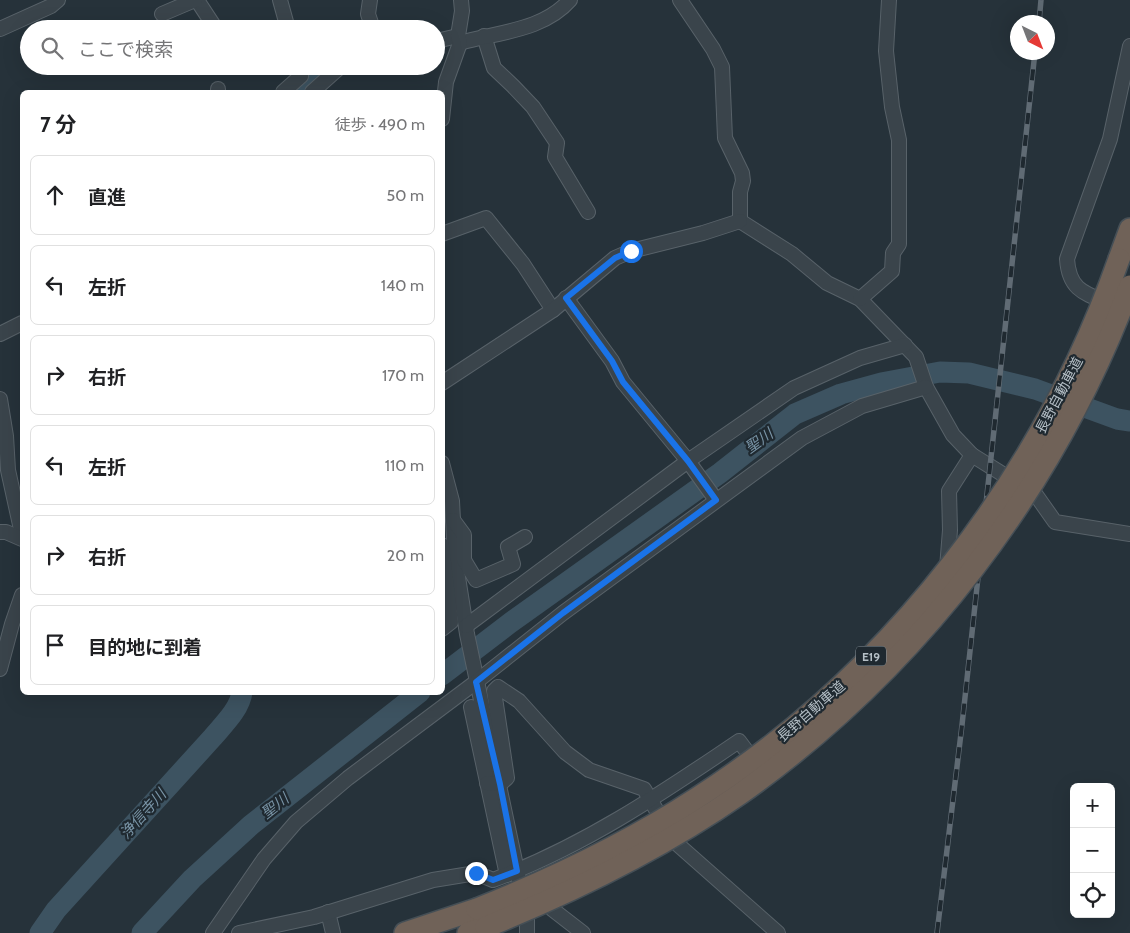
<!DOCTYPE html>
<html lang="ja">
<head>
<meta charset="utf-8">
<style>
  :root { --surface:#fff; --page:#f2f2f2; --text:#202124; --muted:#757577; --line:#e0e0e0 }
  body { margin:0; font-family:Cabin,"Noto Sans JP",sans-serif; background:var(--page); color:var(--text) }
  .controls { position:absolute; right:15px; bottom:15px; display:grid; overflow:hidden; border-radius:8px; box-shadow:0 5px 20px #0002 }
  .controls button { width:45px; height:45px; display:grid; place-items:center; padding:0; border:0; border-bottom:1px solid var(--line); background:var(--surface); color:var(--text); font:25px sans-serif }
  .compass { position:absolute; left:1010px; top:15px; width:45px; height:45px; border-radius:50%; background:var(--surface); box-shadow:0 5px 20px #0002; rotate:138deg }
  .stop { position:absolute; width:15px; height:15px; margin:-11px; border:4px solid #1a73e8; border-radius:50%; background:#fff }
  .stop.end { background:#1a73e8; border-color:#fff; box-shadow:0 1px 5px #0008 }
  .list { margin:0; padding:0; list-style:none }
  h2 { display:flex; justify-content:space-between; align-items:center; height:65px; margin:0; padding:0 20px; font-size:21px }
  h2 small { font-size:16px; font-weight:400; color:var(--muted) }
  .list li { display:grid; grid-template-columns:32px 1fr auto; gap:15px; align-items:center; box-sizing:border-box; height:80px; margin:0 10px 10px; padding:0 10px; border:1px solid var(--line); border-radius:8px }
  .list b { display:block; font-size:19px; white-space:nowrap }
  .list em { font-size:16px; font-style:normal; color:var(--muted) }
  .icon { flex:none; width:28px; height:28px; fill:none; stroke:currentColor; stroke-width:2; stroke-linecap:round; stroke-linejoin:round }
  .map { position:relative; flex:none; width:1130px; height:933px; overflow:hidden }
  .search { position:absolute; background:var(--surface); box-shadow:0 5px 20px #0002; left:20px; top:20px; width:425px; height:55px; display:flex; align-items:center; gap:12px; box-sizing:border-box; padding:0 18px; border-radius:28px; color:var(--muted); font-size:19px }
  .panel { position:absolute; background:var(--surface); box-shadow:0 5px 20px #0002; left:20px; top:90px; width:425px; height:605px; border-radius:8px }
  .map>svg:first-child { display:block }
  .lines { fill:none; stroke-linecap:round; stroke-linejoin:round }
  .river { stroke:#3d5361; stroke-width:21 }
  .minor-casing { stroke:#586269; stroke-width:16 }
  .highway-casing { stroke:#454f56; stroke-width:24 }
  .minor { stroke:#3a444b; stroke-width:14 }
  .highway { stroke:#706258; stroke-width:21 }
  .rail-casing { stroke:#606b74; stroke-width:5.5 }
  .rail { stroke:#1f2930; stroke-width:4; stroke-dasharray:11; stroke-linecap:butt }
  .highway-bridge-casing { stroke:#454f56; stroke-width:24; stroke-linecap:butt }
  .highway-bridge { stroke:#706258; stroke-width:21 }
  .route { stroke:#1a73e8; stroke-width:6 }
  .labels { text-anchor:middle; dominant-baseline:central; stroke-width:4.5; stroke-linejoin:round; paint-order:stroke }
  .shield { fill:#1f2930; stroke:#889299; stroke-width:1 }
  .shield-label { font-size:12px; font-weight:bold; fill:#b5bfc6 }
  .street-label { font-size:14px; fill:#b5bfc6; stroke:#1f2930 }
  .water-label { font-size:15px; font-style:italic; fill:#7994a6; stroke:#1f2930 }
</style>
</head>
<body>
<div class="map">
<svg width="1130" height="933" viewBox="0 0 1130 933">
  <rect width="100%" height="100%" fill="#26323a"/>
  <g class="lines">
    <g class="river">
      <polyline points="300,92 329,66"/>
      <polyline points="442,675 510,623 720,473 795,414 841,394 881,383 940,372 969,373 1035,389 1117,419 1130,421"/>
      <path d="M40,933L56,910L213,737C223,725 240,709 242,692"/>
      <polyline points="142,933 192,879 251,825 420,692"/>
    </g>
    <g class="minor-casing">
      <g id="minor">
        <polyline points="197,0 216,29"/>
        <polyline points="280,0 288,29"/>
        <polyline points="370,0 368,14 373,29"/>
        <polyline points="680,0 713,49 722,67 725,138 742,173 743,181 740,192 740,221"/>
        <polyline points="162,14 195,0"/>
        <polyline points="0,29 51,6 58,0"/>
        <polyline points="484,36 494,68 513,86 533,107 557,143 555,157 588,212"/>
        <polyline points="436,41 458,36"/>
        <path d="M460,43C497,32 543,31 570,0"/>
        <polyline points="218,89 218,92"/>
        <polyline points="283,92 301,76 298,66"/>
        <polyline points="312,92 341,66"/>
        <polyline points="442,119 446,82 460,43 458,36 462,11 461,0"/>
        <polyline points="740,221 792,254 827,283 860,299 916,357 926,387 953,435 972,455"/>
        <polyline points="442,234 486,218 523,264 553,310"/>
        <polyline points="566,298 612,361 623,382 688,461 716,500"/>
        <polyline points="860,299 892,271 893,253 899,244 899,140 892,107 886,51 889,0"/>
        <path d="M1108,303C1083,293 1069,289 1067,259L1110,139L1130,46"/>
        <polyline points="0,334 22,323"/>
        <polyline points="442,383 553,310 615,258 631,251 703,233 740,221"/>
        <polyline points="0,399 6,436 8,470 22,534"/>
        <polyline points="442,463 452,501 455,558 467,634 519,880"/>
        <polyline points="453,520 464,535 464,560 476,580 513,564 508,547 525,537"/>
        <polyline points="0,532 6,532 22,539"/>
        <polyline points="442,545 451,622 442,629"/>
        <polyline points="947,568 950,530 949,491 972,455 1036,495 1055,522 1130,534"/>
        <polyline points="466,626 688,461 794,388 860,358 905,345"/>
        <polyline points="0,669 12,624 22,595"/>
        <polyline points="471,707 507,875"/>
        <polyline points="487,783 500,784 507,778 494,691 498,687 519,701 565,752 589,770 644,789 675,842 778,933"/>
        <polyline points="524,903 527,920 527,933"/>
        <polyline points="552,909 583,933"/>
        <polyline points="328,912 333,933"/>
        <polyline points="213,933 264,859 296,822 348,778 476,682 563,613 802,438 862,406 926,387"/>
        <path d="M239,933L314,917L433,880L476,873L493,880C582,847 661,794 739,741L757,765"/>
      </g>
    </g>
    <g class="highway-casing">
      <g id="highway">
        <polyline points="1119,259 1130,229"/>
        <polyline points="405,933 477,909"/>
        <polyline points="468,933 486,927"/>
      </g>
    </g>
    <use href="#minor" class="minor"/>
    <use href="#highway" class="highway"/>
    <g class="rail-casing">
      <g id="rail">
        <polyline points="1039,22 1041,0"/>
        <polyline points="937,933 962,725 1035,52"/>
      </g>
    </g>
    <use href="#rail" class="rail"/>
    <g class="highway-bridge-casing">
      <g id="highway-bridge">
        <path d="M477,909C554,878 628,843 697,798C892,673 1042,477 1119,259"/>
        <path d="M486,927C575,891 661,849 740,794C916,669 1055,489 1130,286"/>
      </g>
    </g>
    <use href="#highway-bridge" class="highway-bridge"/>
  </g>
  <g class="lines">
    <polyline class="route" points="476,873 493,880 517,871 500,784 476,682 563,613 716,500 688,461 623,382 612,361 566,298 615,258 631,251"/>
  </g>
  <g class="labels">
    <rect class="shield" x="856" y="646.5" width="30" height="19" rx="4"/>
    <g class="shield-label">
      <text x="871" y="656">E19</text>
    </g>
    <g class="street-label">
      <text transform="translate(1059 395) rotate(-62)">長野自動車道</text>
      <text transform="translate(811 711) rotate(-41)">長野自動車道</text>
    </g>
    <g class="water-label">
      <text transform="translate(759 441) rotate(-36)">聖川</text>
      <text transform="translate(275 806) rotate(-38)">聖川</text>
      <text transform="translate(143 814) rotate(-48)">浄信寺川</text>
    </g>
  </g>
</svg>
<div class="controls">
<button>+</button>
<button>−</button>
<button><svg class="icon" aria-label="locate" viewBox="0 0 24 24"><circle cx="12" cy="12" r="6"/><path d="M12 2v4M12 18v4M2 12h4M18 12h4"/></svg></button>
</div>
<svg class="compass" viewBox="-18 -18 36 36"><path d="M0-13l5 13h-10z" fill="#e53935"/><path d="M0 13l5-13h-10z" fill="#757577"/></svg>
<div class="stop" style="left:631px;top:251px"></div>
<div class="stop end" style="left:476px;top:873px"></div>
<div class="search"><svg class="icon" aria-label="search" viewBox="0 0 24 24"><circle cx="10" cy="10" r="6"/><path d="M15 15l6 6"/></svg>ここで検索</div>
<section class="panel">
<h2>7 分<small>徒歩 · 490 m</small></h2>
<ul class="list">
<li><svg class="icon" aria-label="ahead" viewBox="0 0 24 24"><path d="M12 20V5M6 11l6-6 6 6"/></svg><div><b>直進</b></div><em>50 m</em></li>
<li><svg class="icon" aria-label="left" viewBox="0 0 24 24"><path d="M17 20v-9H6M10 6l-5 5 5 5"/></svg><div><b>左折</b></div><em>140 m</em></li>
<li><svg class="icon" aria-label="right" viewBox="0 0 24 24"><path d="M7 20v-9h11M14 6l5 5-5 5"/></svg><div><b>右折</b></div><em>170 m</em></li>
<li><svg class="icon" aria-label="left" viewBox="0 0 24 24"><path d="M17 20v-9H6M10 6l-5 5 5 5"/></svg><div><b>左折</b></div><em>110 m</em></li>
<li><svg class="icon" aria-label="right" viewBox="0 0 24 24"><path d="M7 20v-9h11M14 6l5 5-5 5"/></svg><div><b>右折</b></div><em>20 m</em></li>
<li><svg class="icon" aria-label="arrive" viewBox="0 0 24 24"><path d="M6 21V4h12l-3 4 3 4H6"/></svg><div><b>目的地に到着</b></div></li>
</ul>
</section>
</div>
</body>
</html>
